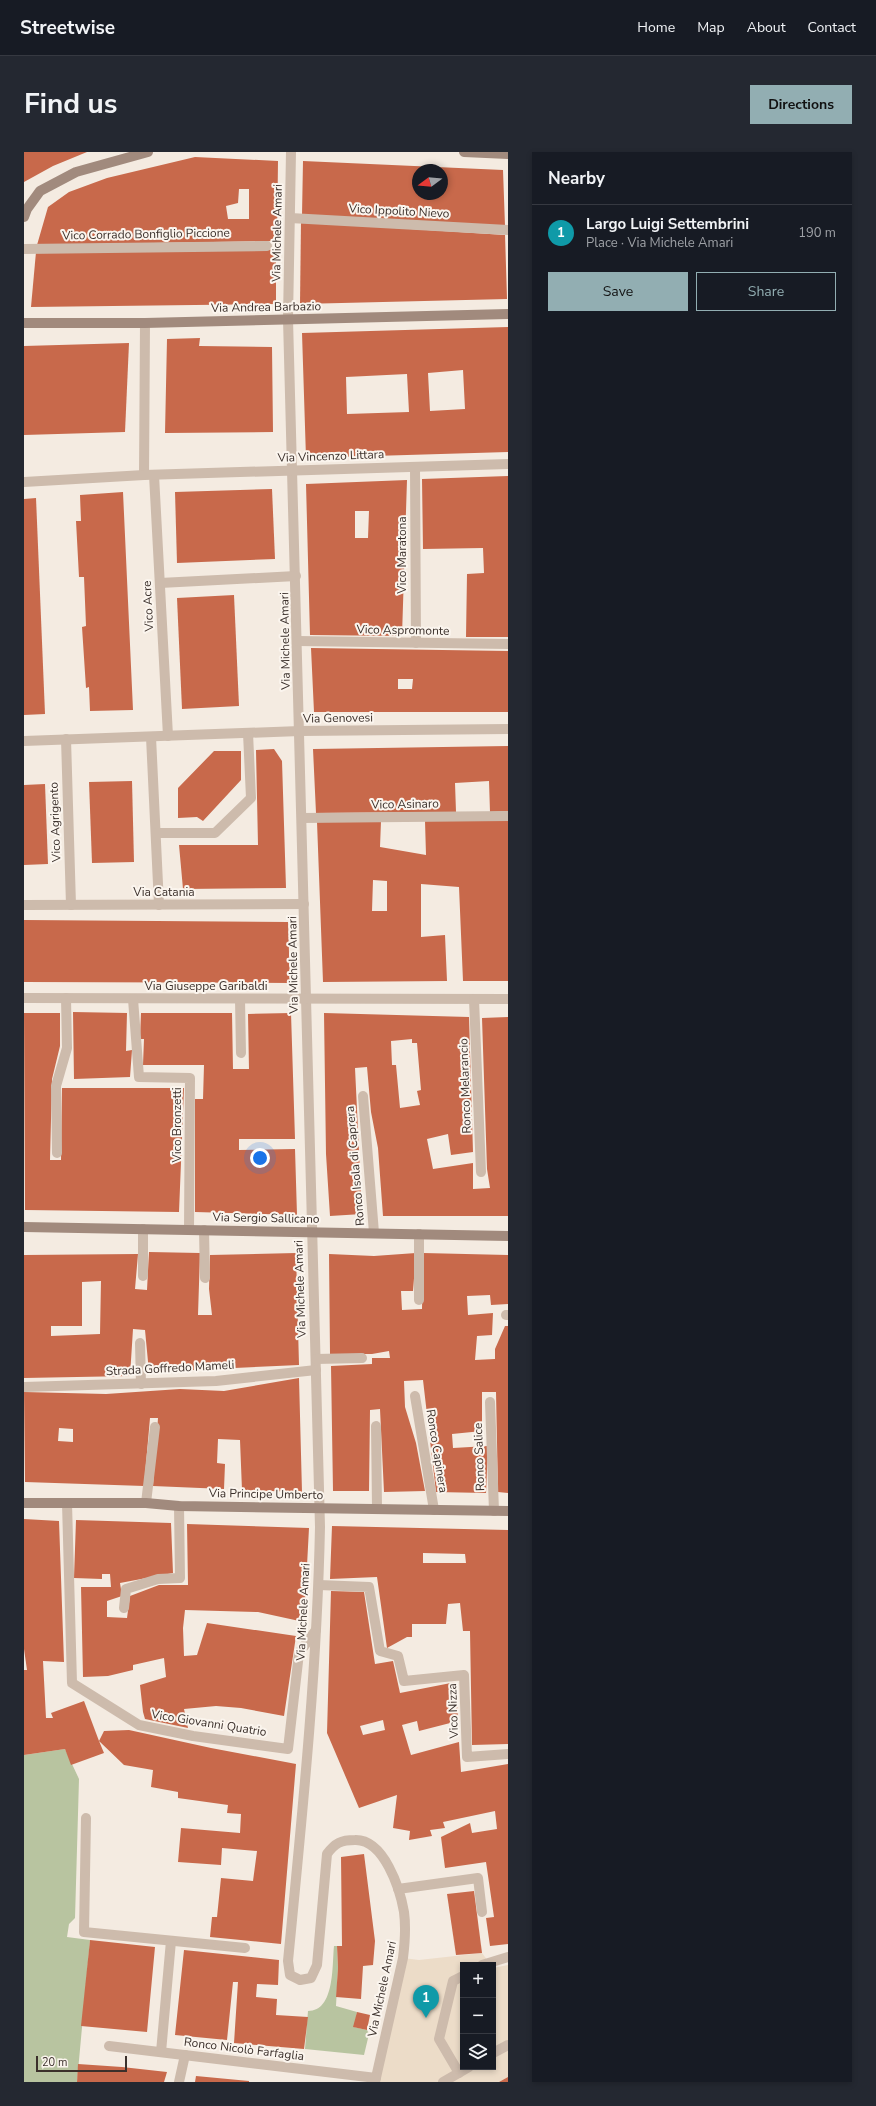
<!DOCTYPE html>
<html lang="en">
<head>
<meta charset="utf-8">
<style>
  :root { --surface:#171b24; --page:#242831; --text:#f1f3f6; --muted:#9ea1a6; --line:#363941; --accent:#92aeb2 }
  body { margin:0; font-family:"Nunito Sans",sans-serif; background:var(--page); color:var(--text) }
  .controls { position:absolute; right:12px; bottom:12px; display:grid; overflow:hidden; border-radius:0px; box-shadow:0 2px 6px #0003 }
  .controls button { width:36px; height:36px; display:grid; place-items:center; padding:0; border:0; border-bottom:1px solid var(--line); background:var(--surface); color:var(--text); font:20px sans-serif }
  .compass { position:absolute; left:388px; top:12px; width:36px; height:36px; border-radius:50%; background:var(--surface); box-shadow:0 2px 6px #0003; rotate:254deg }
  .scale { position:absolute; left:12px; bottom:10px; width:91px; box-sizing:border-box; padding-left:4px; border:2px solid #3b302b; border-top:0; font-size:11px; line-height:14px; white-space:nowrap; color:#3b302b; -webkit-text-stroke:3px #fbf5ee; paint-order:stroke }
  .you { position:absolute; left:236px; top:1006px; width:14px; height:14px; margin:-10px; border:3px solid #fff; border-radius:50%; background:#1a73e8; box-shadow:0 0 0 6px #1a73e833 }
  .badge { display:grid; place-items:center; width:26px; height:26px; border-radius:50%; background:var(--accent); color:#fff; font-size:13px; font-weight:700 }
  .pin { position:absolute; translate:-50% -33px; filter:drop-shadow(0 1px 2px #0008) }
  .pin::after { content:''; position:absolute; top:21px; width:14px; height:12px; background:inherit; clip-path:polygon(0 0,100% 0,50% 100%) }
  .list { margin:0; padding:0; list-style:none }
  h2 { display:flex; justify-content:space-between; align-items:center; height:52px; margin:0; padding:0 16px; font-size:17px }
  h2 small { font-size:13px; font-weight:400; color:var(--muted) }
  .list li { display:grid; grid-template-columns:26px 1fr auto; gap:12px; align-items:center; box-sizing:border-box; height:56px; padding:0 16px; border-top:1px solid var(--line) }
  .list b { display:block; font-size:15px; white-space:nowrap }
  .list p { margin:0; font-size:13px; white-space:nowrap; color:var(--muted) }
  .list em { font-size:13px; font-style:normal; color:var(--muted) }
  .actions { display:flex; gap:8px; padding:12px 16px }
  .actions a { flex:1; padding:9px 0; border:1px solid var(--accent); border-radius:0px; text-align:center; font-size:14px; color:var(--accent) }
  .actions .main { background:var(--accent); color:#111 }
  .icon { flex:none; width:22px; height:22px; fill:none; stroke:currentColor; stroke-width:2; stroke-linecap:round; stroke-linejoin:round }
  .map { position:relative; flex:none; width:484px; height:1930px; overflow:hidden; border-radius:0px }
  header { display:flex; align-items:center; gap:24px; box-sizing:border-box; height:56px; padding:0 20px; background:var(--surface); border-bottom:1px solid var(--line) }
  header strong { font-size:19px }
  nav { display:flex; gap:22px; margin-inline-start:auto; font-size:14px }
  .intro { display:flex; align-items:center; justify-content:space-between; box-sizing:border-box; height:96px; padding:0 24px }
  h1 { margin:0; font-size:28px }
  .button { padding:10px 18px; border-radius:0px; background:var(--accent); color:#111; font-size:14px; font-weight:700 }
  main { display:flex; gap:24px; padding:0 24px }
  aside { flex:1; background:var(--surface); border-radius:0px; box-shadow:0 2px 6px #0003 }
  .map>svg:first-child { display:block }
  .green { fill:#b8c4a0 }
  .plaza { fill:#ecdcc8 }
  .building { fill:#c8694b; fill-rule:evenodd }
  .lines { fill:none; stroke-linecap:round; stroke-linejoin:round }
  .lane { stroke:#cdbbac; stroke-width:10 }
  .street { stroke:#cdbbac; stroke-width:10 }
  .secondary { stroke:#a18a7d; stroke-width:10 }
  .labels { text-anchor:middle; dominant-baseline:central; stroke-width:4; stroke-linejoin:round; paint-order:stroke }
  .street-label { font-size:12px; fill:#3b302b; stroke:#fbf5ee }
</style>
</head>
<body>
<header>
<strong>Streetwise</strong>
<nav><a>Home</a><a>Map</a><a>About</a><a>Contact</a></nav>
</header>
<div class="intro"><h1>Find us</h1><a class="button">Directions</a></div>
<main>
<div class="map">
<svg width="484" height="1930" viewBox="0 0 484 1930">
  <rect width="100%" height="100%" fill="#f4ebe1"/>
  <g class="green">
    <polygon points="41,1597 55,1627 51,1766 45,1772 43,1785 66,1788 53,1930 0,1930 0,1603"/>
    <path d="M310,1794H313L314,1816L312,1854L333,1860L330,1875L343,1878L345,1882L340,1903L281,1897L284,1859C311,1859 308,1813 310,1794Z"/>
  </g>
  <polygon class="plaza" points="458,1801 467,1813 439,1813 439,1915 469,1915 469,1816 484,1813 484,1925 475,1930 351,1930 379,1806 395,1808"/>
  <g class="building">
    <polygon points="0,0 63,0 29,14 0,30"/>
    <path d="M171,5L254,9L253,89L13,93L24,55L45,40L83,26ZM215,37H225V67H204L202,54L214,51Z"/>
    <path d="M279,9L479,18L481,74L278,63ZM394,18H418V42H394Z"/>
    <polygon points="277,70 481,83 483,147 276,152"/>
    <polygon points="252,97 252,152 7,155 12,100"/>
    <path d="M484,175V300L282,306L278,181ZM439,218L441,257L406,259L404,221ZM383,222L385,260L323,262L322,225Z"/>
    <polygon points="176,186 175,194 248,195 249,280 141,281 143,187"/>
    <polygon points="105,191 101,280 0,283 0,194"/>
    <polygon points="484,324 484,485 442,485 443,422 460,421 459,396 399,397 398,327"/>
    <path d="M383,328L378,484L286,483L282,332ZM331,359H345L344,386H331Z"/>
    <polygon points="248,337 251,407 153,411 151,340"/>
    <polygon points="99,340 109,558 66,559 65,535 62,536 58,475 62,474 60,425 55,425 52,369 57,369 56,343"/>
    <polygon points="12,346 21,562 0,563 0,347"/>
    <polygon points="210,443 215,554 158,557 153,446"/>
    <path d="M287,496L484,499V560H290ZM374,527H389L388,537H374Z"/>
    <polygon points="484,594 484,659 466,660 465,629 431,631 432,660 292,661 289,597"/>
    <polygon points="250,597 258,609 262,736 159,737 155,693 234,693 232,598"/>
    <polygon points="190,599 217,599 217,628 179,669 173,665 154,666 154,636"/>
    <polygon points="108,629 110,710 68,711 65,630"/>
    <polygon points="21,632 24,712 0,713 0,633"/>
    <path d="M484,668V829H439L435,735L397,732V785L421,783L423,829L299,830L293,670L357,669L356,695L402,703L401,669ZM349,728L363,729V759H348Z"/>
    <polygon points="0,768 264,770 266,831 0,830"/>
    <polygon points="49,860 103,861 102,899 108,898 106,925 50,927"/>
    <polygon points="0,861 36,861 36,894 28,927 26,1008 37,1008 38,936 160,936 155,1060 1,1058"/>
    <polygon points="117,861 208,861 209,917 225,917 224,862 267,861 271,987 215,987 215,998 271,997 273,1063 171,1060 171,947 179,947 180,913 119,913 120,887 116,887"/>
    <path d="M300,861L445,865L449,1000L427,1003L424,982L403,987L409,1017L449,1011V1037L466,1036L463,1017L458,866L484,865V1064H359L354,996L347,960L343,915L331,916L338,1062L306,1064L302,1002ZM388,887V891H393L397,938L393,939L396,953L376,956L372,913H368L367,889Z"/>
    <path d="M125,1100L176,1101L174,1163H188L185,1137L186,1103L272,1101L275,1213L125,1220L121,1178L109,1177L106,1224L0,1226V1103L114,1102L111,1137L123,1138ZM77,1129L76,1182L27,1184V1174H58V1130Z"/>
    <polygon points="392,1101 389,1139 377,1139 378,1158 398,1157 399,1101 484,1103 484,1152 467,1153 466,1143 443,1144 444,1163 469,1161 468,1183 453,1184 451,1208 471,1207 471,1197 481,1174 484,1174 484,1341 474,1340 472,1240 458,1240 458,1279 428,1282 429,1296 464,1294 462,1341 412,1340 399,1228 380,1229 381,1255 392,1291 401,1339 360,1340 356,1257 346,1258 345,1339 309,1339 307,1214 348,1212 348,1206 366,1206 365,1199 348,1202 306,1202 305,1102 350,1104"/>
    <path d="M275,1226L278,1340L218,1338L216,1288L194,1287L193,1311L201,1312L200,1337L129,1334L134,1266H126L120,1334L1,1330L0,1240L82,1242L156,1237L200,1239ZM35,1276L49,1277V1290L34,1289Z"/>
    <polygon points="0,1367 35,1369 40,1510 19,1509 22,1566 29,1566 27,1561 60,1549 75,1589 80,1579 105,1578 187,1596 272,1612 257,1792 186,1785 188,1765 193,1765 197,1726 229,1729 233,1699 198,1696 197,1713 154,1710 157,1676 216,1681 217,1662 203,1661 204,1653 154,1646 154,1640 127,1635 129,1618 100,1613 75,1589 80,1601 47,1613 41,1597 0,1603 0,1518 3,1518 0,1497"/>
    <polygon points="52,1368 147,1371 149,1421 96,1431 98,1444 83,1449 83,1465 103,1466 106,1444 135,1433 164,1433 163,1372 285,1376 280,1470 234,1460 161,1458 159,1476 160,1504 173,1503 183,1471 272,1484 260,1564 217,1556 192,1554 160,1557 164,1576 121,1567 119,1560 116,1533 142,1525 140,1506 109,1513 109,1518 84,1524 59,1525 57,1435 87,1435 86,1422 78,1422 78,1427 50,1426"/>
    <path d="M308,1374L484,1378V1592L448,1593L446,1479H439L436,1451L424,1452L422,1472H388V1485H383L363,1496L353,1425L306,1427ZM399,1401L441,1402L442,1411H399Z"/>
    <path d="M307,1439L340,1440L351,1512L369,1509L376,1541L432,1530L434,1569L395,1579L393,1569L378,1573L387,1603L435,1590L437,1620L484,1612V1792L466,1794L462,1766L470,1765L462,1710L421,1716L417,1685L446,1671L448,1681L473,1677L471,1659L419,1670L421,1676L406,1678L408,1684L385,1688L386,1679L369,1676L373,1643L335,1656L303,1581ZM359,1568L361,1578L339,1583L336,1574Z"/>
    <polygon points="340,1702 351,1789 349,1813 339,1814 337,1847 312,1845 314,1816 313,1794 318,1794 317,1705"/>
    <polygon points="450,1739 458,1801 432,1803 423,1742"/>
    <polygon points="66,1788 131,1795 123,1880 57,1874"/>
    <polygon points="160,1798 255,1808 254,1833 233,1832 232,1845 253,1847 252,1863 284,1865 280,1897 210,1891 214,1830 209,1830 203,1888 151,1883"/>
    <polygon points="333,1860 346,1863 343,1878 329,1875"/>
    <polygon points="54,1912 98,1915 143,1920 140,1930 53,1930"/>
    <polygon points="172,1924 225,1929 225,1930 171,1930"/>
    <polygon points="484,1925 484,1930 475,1930"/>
  </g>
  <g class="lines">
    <g class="lane">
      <polyline points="62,1666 60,1780 221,1796"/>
      <polyline points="137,1900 147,1789"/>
      <polyline points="155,1930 161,1903"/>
    </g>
    <g class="street">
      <path d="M267,0L264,167L296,1375C293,1520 278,1665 264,1809L266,1823L276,1828L287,1826L293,1813L303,1702C311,1691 317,1688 331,1688C360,1687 376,1737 380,1760C382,1775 381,1790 379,1806L351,1930"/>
      <polyline points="266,66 484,78"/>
      <polyline points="0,97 243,94"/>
      <polyline points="391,315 392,491"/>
      <polyline points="120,323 121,171"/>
      <polyline points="130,323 144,584"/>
      <polyline points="0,330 120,323 484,312"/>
      <polyline points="136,431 272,424"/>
      <polyline points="274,489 484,492"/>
      <polyline points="127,585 135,753"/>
      <polyline points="42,587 47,753"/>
      <polyline points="0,589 276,579 484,577"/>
      <polyline points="278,666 484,664"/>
      <polyline points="132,681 191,681 227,646 224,581"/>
      <polyline points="0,753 280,752"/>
      <polyline points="0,846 484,847"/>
      <polyline points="109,847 115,925 166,926 165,1078"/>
      <polyline points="216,847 217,901"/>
      <polyline points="450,847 457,1020"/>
      <polyline points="339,944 350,1081"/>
      <polyline points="33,1001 32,934 43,896 42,846"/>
      <polyline points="119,1077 119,1124"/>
      <polyline points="180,1078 181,1126"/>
      <polyline points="395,1148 395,1082"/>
      <polyline points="482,1163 484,1163"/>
      <polyline points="116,1191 117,1232"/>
      <polyline points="292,1207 338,1206"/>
      <polyline points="0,1235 192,1229 292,1218"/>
      <polyline points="391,1244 410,1358"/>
      <polyline points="466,1250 470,1359"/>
      <polyline points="352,1274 353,1356"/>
      <polyline points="43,1351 48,1531 115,1573 169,1584 264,1597 275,1501 292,1478"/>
      <polyline points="122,1351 131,1275"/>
      <polyline points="295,1433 345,1435 356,1499 374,1504 380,1529 440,1523 443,1605 484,1602"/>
      <polyline points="100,1456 102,1437 134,1427 156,1426 155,1354"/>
      <polyline points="374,1737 454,1726 458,1760"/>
      <polyline points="458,1813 484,1805"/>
      <polyline points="85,1894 352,1926"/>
      <polyline points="469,1901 484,1893"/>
      <polyline points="435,1921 415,1887 429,1829 439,1824"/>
      <polyline points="419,1930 445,1915"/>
    </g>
    <g class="secondary">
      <polyline points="440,0 484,2"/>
      <polyline points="0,65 3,57 16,39 52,20 124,0"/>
      <polyline points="0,171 121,171 484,162"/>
      <polyline points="0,1075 484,1084"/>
      <polyline points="0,1351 122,1351 155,1354 484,1359"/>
    </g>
  </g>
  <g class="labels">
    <g class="street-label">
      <text transform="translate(375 59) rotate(3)">Vico Ippolito Nievo</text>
      <text transform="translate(253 81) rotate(-89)">Via Michele Amari</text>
      <text transform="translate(122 82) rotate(-1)">Vico Corrado Bonfiglio Piccione</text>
      <text transform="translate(242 155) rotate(-1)">Via Andrea Barbazio</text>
      <text transform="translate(307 304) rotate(-2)">Via Vincenzo Littara</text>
      <text transform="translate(378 403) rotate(-90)">Vico Maratona</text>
      <text transform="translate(124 454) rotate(-93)">Vico Acre</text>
      <text transform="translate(379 478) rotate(1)">Vico Aspromonte</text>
      <text transform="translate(261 489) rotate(-91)">Via Michele Amari</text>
      <text transform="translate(314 566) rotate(-1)">Via Genovesi</text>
      <text transform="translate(381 652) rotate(-1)">Vico Asinaro</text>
      <text transform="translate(31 670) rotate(-92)">Vico Agrigento</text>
      <text x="140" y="740">Via Catania</text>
      <text transform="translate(269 813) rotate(-91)">Via Michele Amari</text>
      <text x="182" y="834">Via Giuseppe Garibaldi</text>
      <text transform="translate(441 934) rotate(-92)">Ronco Melarancio</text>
      <text transform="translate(153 973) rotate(-90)">Vico Bronzetti</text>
      <text transform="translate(331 1014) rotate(-95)">Ronco Isola di Caprera</text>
      <text transform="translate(242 1066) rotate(1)">Via Sergio Sallicano</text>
      <text transform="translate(276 1137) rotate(-92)">Via Michele Amari</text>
      <text transform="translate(146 1216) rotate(-3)">Strada Goffredo Mameli</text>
      <text transform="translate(413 1299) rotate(81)">Ronco Capinera</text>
      <text transform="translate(455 1305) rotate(-92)">Ronco Salice</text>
      <text transform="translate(242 1342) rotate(1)">Via Principe Umberto</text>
      <text transform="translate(279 1460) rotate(-87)">Via Michele Amari</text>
      <text transform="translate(429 1559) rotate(-92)">Vico Nizza</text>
      <text transform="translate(185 1571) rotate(9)">Vico Giovanni Quatrio</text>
      <text transform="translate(358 1837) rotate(-78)">Via Michele Amari</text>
      <text transform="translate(220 1897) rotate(7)">Ronco Nicolò Farfaglia</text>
    </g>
  </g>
</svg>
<div class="controls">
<button>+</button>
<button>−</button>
<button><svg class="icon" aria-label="layers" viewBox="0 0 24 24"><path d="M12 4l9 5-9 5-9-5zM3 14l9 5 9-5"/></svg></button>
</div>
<svg class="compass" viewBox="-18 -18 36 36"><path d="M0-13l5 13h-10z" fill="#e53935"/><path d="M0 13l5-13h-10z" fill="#9ea1a6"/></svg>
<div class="scale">20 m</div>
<div class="you"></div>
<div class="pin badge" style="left:402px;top:1866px;background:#0f9aa8">1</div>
</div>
<aside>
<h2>Nearby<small></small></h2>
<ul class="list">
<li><span class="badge" style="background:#0f9aa8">1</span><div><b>Largo Luigi Settembrini</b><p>Place · Via Michele Amari</p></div><em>190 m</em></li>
</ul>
<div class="actions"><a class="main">Save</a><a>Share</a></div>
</aside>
</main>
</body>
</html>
